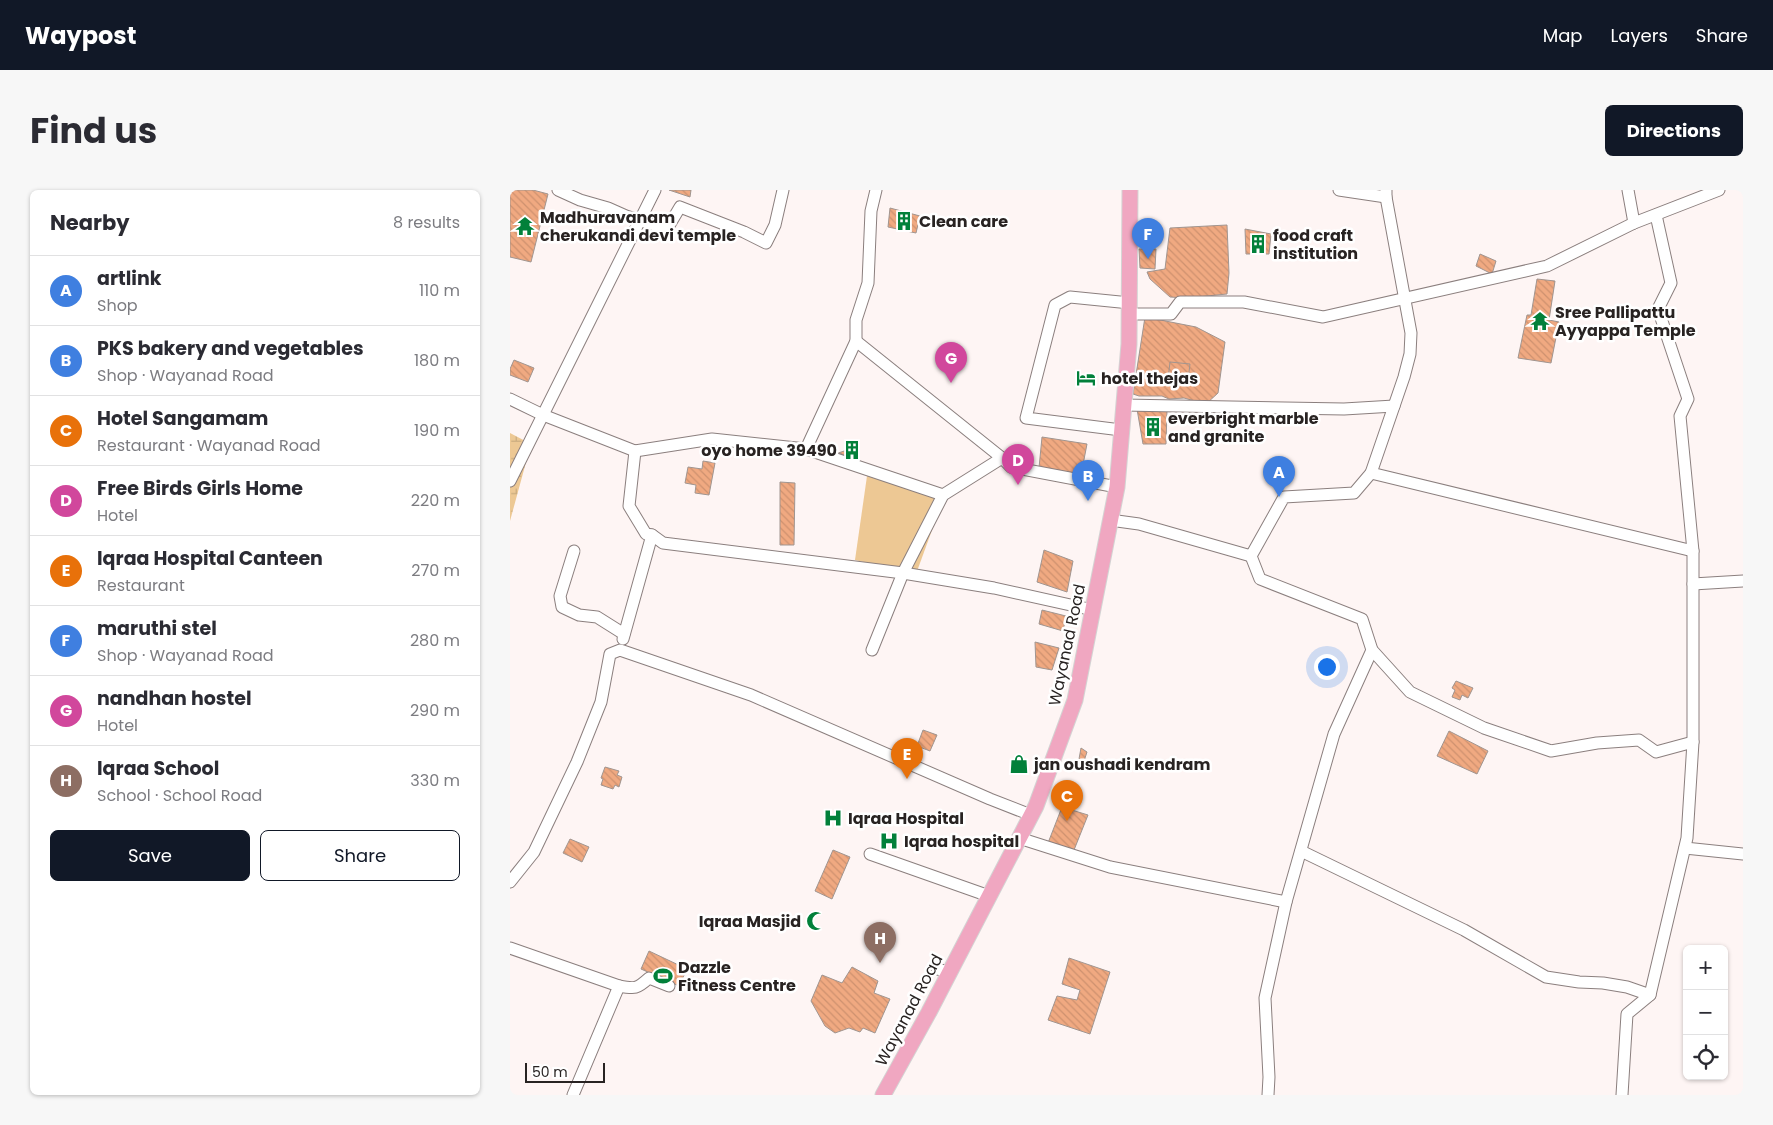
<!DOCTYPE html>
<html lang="en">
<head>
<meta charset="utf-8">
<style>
  :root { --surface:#fff; --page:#f7f7f7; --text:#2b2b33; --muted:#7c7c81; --line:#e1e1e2; --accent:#111827 }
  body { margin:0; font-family:Poppins,sans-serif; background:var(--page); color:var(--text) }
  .controls { position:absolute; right:15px; bottom:15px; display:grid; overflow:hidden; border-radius:8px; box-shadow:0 1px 4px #0004 }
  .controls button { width:45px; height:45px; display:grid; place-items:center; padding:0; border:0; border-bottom:1px solid var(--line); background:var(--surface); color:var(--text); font:25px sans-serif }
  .scale { position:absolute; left:15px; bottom:12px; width:80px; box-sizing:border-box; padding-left:5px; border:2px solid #282322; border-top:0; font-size:14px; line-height:18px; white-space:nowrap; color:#282322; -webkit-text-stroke:4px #fff; paint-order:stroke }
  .you { position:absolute; left:816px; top:476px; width:18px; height:18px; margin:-12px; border:4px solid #fff; border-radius:50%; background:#1a73e8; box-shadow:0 0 0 8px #1a73e833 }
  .badge { display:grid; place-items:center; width:32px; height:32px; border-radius:50%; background:var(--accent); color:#fff; font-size:16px; font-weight:700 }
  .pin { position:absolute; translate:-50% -41px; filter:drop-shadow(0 1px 2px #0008) }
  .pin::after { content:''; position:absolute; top:26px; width:18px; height:15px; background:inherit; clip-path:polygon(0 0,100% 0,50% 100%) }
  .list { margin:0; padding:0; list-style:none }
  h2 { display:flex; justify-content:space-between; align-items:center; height:65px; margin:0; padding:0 20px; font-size:21px }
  h2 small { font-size:16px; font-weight:400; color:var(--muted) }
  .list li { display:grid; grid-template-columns:32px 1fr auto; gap:15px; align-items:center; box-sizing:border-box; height:70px; padding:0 20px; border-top:1px solid var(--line) }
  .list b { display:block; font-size:19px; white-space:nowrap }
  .list p { margin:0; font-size:16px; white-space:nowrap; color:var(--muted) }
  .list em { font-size:16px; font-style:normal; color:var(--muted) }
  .actions { display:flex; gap:10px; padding:15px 20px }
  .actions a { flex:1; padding:11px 0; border:1px solid var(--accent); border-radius:8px; text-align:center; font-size:18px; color:var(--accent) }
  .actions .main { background:var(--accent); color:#fff }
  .icon { flex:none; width:28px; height:28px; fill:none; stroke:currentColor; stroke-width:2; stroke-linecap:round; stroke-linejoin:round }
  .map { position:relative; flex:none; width:1233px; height:905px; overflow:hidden; border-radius:8px }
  header { display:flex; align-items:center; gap:30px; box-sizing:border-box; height:70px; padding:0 25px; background:var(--accent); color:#fff }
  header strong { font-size:24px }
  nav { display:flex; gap:28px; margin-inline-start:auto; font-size:18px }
  .intro { display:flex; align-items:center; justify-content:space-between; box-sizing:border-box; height:120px; padding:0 30px }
  h1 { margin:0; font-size:35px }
  .button { padding:12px 22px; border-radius:8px; background:var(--accent); color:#fff; font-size:18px; font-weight:700 }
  main { display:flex; gap:30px; padding:0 30px }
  aside { flex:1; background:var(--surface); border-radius:8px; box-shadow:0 1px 4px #0004 }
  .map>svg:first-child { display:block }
  .wetland { fill:url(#wetland-marsh) }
  .green { fill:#edc894 }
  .building { fill:url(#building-back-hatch); stroke:#a09590 }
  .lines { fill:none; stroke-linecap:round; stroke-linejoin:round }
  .minor-casing { stroke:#8b7f7e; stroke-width:13 }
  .major-casing { stroke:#d4d3d3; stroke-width:17 }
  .minor { stroke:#fff; stroke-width:11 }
  .major { stroke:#f0a7c1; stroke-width:15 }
  .labels { text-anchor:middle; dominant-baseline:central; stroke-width:5; stroke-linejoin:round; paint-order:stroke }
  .poi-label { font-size:16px; font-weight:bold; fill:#282322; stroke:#fff; text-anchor:start }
  .street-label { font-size:16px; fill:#282322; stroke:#fff }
</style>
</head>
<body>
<header>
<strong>Waypost</strong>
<nav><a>Map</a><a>Layers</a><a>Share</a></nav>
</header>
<div class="intro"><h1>Find us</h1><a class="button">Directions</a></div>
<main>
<aside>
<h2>Nearby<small>8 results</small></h2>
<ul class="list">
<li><span class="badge" style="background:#3f7fe0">A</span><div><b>artlink</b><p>Shop</p></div><em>110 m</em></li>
<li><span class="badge" style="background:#3f7fe0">B</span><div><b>PKS bakery and vegetables</b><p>Shop · Wayanad Road</p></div><em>180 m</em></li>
<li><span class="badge" style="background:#e8710a">C</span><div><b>Hotel Sangamam</b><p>Restaurant · Wayanad Road</p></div><em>190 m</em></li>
<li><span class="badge" style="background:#d1479c">D</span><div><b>Free Birds Girls Home</b><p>Hotel</p></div><em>220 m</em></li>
<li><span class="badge" style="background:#e8710a">E</span><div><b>Iqraa Hospital Canteen</b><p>Restaurant</p></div><em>270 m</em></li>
<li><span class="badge" style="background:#3f7fe0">F</span><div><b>maruthi stel</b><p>Shop · Wayanad Road</p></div><em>280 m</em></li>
<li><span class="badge" style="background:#d1479c">G</span><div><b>nandhan hostel</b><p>Hotel</p></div><em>290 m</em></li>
<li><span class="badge" style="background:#8d6e63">H</span><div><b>Iqraa School</b><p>School · School Road</p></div><em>330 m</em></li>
</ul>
<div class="actions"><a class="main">Save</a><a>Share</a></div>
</aside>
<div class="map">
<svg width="1233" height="905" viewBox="0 0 1233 905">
  <defs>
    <pattern id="wetland-marsh" width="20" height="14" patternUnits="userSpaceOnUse" patternTransform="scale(1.25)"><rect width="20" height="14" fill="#edc894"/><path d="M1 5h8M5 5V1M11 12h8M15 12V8" fill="none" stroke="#cbac7f"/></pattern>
    <pattern id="building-back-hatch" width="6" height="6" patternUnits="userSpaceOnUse" patternTransform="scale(1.25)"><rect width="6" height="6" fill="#f0a981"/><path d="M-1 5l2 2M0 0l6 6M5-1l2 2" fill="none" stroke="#ce916f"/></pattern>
  </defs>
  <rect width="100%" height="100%" fill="#fef5f4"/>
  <polygon class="wetland" points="0,243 21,254 0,331"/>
  <polygon class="green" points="357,286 433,310 406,384 345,370"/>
  <g class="building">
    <polygon points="0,0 23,0 38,4 21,72 0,67"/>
    <polygon points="159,0 181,0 180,7"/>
    <polygon points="380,18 410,26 406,43 378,37"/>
    <polygon points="717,35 719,83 717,104 676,108 660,107 640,89 637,82 655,79 660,38"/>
    <polygon points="735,39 761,44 759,64 736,64"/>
    <polygon points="635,42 640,42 640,50 636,51"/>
    <polygon points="629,59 646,59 645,79 630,78"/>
    <polygon points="970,64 986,71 982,84 966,76"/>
    <polygon points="1027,89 1045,91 1039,130 1049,132 1041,173 1008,168 1017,125 1021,125"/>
    <polygon points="635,127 686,137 715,152 708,203 696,214 674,208 659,209 652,206 629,206 623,204"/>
    <polygon points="4,170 24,178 18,192 0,185 0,179"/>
    <polygon points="660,172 680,174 678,190 658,189"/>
    <polygon points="627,219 657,220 656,254 633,254"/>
    <polygon points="532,247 577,254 571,285 529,278"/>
    <polygon points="347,257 343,268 328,263"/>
    <polygon points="193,271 205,273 199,305 185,303 186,295 175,293 178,277 192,279"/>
    <polygon points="270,292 285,293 284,355 270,355"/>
    <polygon points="534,360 563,371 557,402 527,392"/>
    <polygon points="532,420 556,426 553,441 529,434"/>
    <polygon points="525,452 549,458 542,480 526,477"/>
    <polygon points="946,491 963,498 958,508 952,505 950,510 942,507 945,500 942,498"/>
    <polygon points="413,540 427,545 420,561 407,556"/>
    <polygon points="939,541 978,561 967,584 927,566"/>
    <polygon points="571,558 577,562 574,571 569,569"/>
    <polygon points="95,577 109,581 107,585 112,587 109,597 105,595 103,599 91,595 93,589 91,588"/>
    <polygon points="552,617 578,625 564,660 538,653"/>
    <polygon points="60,649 79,657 72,672 53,663"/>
    <polygon points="323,660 340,667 322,709 305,701"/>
    <polygon points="139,761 177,779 169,796 131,779"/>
    <polygon points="559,768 600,782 580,844 538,830 547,806 567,810 570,800 552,794"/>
    <polygon points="342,777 368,791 364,803 380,809 365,843 353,838 350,842 339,838 325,843 315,836 301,811 312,785 332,793"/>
  </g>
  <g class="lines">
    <g class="minor-casing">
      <g id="minor">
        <polyline points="48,0 70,10 98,18 116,26 157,39 170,17 234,42 256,53 265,35 273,0"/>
        <polyline points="829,0 876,7"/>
        <polyline points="1118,0 1124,33 1209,0"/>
        <polyline points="620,124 661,124 670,112 734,112 813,127 1037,76 1124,33"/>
        <polyline points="346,151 492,268 433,305 393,383 362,460"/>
        <polyline points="0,209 33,225 125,261 119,316 136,344 142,345 153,353 393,383 484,398 583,420"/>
        <polyline points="613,215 834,219 884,216"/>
        <polyline points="611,240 516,228 545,115 560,107 620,113"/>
        <polyline points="296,259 346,151 346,130 358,93 361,21 366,0"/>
        <polyline points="125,261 202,249 296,259 433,305"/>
        <polyline points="492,268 501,277 607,297"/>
        <polyline points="861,283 1183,361"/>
        <polyline points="0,291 145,0"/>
        <polyline points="600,330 629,334 741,366 774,307 844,303 861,283 894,187 900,164 901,143 876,7 876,0"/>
        <polyline points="64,361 50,406 52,417 69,425 87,427 114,444"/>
        <polyline points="741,366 750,389 852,429 862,460 900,502 974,538 1041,561 1087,553 1129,550 1146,562 1183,552"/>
        <polyline points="1183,394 1233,391"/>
        <polyline points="113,449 142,345"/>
        <polyline points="509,648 600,677 776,712"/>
        <polyline points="1175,658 1233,664"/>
        <polyline points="791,661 954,740 1036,787 1069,792 1093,793 1117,797 1140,805"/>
        <polyline points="360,664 479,706"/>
        <polyline points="0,692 24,662 67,572 91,512 100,464 110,460 241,505 480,609 521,625"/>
        <polyline points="0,758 109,796 63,905"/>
        <polyline points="427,779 435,781 437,786"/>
        <path d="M109,796C125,799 127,799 139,788L159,796"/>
        <polyline points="758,905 759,887 755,808 776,712 824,544 862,460"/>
        <polyline points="1112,905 1117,824 1140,805 1177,648 1183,552 1183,361 1170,226 1178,209 1148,119 1161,93 1146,25"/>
      </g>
    </g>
    <g class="major-casing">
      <polyline id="major" points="373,905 419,822 526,616 565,510 607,297 619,154 620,0"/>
    </g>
    <use href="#minor" class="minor"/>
    <use href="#major" class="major"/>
  </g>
  <defs>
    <g id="building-bare" transform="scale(1.5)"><path d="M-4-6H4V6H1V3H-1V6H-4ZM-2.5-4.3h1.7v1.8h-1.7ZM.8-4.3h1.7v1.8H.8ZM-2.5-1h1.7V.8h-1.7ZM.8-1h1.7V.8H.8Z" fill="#02803a" stroke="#fff" stroke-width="2.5" paint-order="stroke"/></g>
    <g id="temple-bare" transform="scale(1.5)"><path d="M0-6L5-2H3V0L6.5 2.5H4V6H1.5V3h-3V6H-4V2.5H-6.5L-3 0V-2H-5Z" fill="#02803a" stroke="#fff" stroke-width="2.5" paint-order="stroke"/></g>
    <g id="hotel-bare" transform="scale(1.5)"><path d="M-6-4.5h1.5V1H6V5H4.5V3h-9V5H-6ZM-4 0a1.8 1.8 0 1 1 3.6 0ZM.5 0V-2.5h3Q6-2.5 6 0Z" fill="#02803a" stroke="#fff" stroke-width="2.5" paint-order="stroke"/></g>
    <g id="shop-bare" transform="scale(1.5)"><path d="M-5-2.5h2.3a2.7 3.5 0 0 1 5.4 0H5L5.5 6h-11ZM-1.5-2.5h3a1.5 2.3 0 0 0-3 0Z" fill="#02803a" stroke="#fff" stroke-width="2.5" paint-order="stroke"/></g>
    <g id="hospital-bare" transform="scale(1.5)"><path d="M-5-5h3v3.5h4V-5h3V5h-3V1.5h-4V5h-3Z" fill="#02803a" stroke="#fff" stroke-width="2.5" paint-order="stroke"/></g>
    <g id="mosque-bare" transform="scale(1.5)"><path d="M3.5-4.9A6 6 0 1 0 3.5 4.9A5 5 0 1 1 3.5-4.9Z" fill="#02803a" stroke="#fff" stroke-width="2.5" paint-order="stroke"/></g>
    <g id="stadium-bare" transform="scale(1.5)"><path d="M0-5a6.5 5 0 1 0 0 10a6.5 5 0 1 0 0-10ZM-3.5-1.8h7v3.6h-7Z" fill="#02803a" stroke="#fff" stroke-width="2.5" paint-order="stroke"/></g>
  </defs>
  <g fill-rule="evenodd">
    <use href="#building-bare" x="394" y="31"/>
    <use href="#temple-bare" x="15" y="36"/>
    <use href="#building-bare" x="748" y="54"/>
    <use href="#temple-bare" x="1030" y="131"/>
    <use href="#hotel-bare" x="576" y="188"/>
    <use href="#building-bare" x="643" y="237"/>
    <use href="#building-bare" x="342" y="260"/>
    <use href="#shop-bare" x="509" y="574"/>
    <use href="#hospital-bare" x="323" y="628"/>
    <use href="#hospital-bare" x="379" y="651"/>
    <use href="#mosque-bare" x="306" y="731"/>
    <use href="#stadium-bare" x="153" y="786"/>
  </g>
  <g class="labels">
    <g class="poi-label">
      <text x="30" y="27">Madhuravanam<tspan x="30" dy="18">cherukandi devi temple</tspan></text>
      <text x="409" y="31">Clean care</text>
      <text x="763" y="45">food craft<tspan x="763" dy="18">institution</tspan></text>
      <text x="1045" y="122">Sree Pallipattu<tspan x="1045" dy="18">Ayyappa Temple</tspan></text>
      <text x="591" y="188">hotel thejas</text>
      <text x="658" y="228">everbright marble<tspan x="658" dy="18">and granite</tspan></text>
      <text x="327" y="260" text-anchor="end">oyo home 39490</text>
      <text x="524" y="574">jan oushadi kendram</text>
      <text x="338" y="628">Iqraa Hospital</text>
      <text x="394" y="651">Iqraa hospital</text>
      <text x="291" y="731" text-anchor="end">Iqraa Masjid</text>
      <text x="168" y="777">Dazzle<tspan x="168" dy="18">Fitness Centre</tspan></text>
    </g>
    <g class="street-label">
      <text transform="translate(557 455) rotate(-78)">Wayanad Road</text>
      <text transform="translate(399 820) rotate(-62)">Wayanad Road</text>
    </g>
  </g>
</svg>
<div class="controls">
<button>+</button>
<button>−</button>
<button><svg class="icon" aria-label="locate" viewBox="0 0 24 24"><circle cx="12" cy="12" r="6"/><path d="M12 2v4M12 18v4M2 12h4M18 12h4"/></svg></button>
</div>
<div class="scale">50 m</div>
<div class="you"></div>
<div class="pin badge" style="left:769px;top:307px;background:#3f7fe0">A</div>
<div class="pin badge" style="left:578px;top:311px;background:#3f7fe0">B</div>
<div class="pin badge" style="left:557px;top:631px;background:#e8710a">C</div>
<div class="pin badge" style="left:508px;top:295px;background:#d1479c">D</div>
<div class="pin badge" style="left:397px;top:589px;background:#e8710a">E</div>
<div class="pin badge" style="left:638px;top:69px;background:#3f7fe0">F</div>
<div class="pin badge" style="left:441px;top:193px;background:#d1479c">G</div>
<div class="pin badge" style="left:370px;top:773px;background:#8d6e63">H</div>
</div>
</main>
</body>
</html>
